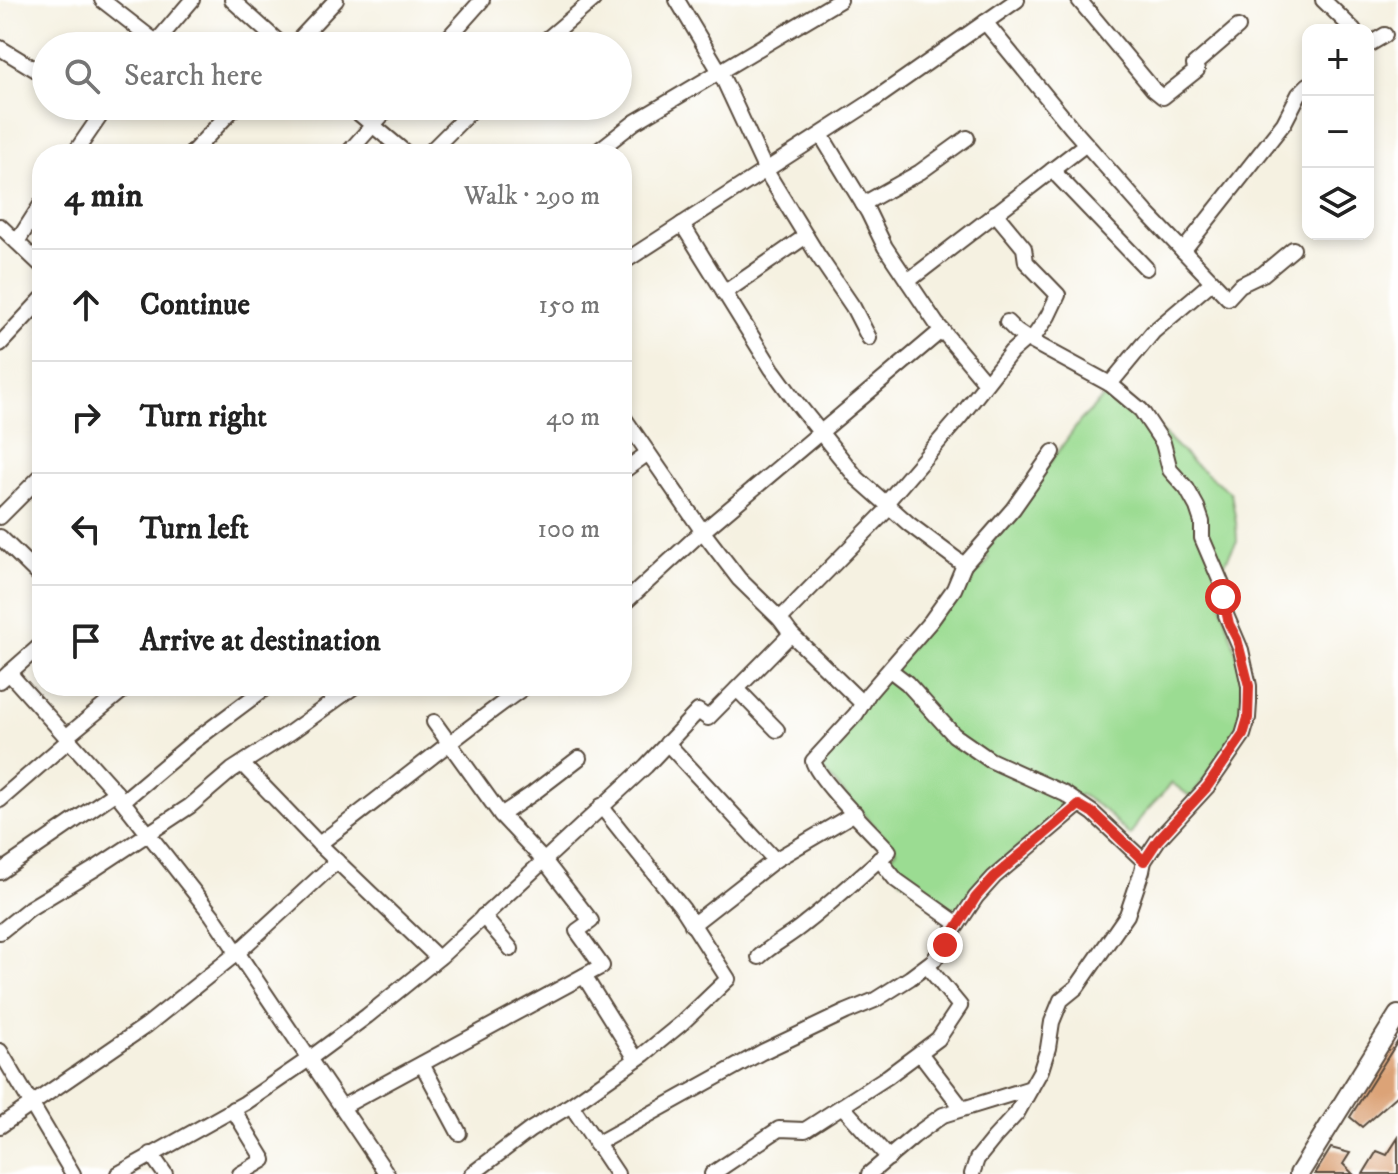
<!DOCTYPE html>
<html lang="en">
<head>
<meta charset="utf-8">
<style>
  :root { --surface:#fff; --page:#f6f6f6; --text:#222; --muted:#767676; --line:#e0e0e0 }
  body { margin:0; font-family:"IM FELL DW Pica",serif; background:var(--page); color:var(--text) }
  .controls { position:absolute; right:24px; top:24px; display:grid; overflow:hidden; border-radius:16px; box-shadow:0 4px 12px #0003 }
  .controls button { width:72px; height:72px; display:grid; place-items:center; padding:0; border:0; border-bottom:2px solid var(--line); background:var(--surface); color:var(--text); font:40px sans-serif }
  .stop { position:absolute; width:24px; height:24px; margin:-18px; border:6px solid #d93025; border-radius:50%; background:#fff }
  .stop.end { background:#d93025; border-color:#fff; box-shadow:0 2px 8px #0008 }
  .list { margin:0; padding:0; list-style:none }
  h2 { display:flex; justify-content:space-between; align-items:center; height:104px; margin:0; padding:0 32px; font-size:34px }
  h2 small { font-size:26px; font-weight:400; color:var(--muted) }
  .list li { display:grid; grid-template-columns:52px 1fr auto; gap:24px; align-items:center; box-sizing:border-box; height:112px; padding:0 32px; border-top:2px solid var(--line) }
  .list b { display:block; font-size:30px; white-space:nowrap }
  .list em { font-size:26px; font-style:normal; color:var(--muted) }
  .icon { flex:none; width:44px; height:44px; fill:none; stroke:currentColor; stroke-width:2; stroke-linecap:round; stroke-linejoin:round }
  .map { position:relative; flex:none; width:1398px; height:1174px; overflow:hidden }
  .search { position:absolute; background:var(--surface); box-shadow:0 4px 12px #0003; left:32px; top:32px; width:600px; height:88px; display:flex; align-items:center; gap:20px; box-sizing:border-box; padding:0 28px; border-radius:44px; color:var(--muted); font-size:30px }
  .panel { position:absolute; background:var(--surface); box-shadow:0 4px 12px #0003; left:32px; top:144px; width:600px; height:552px; border-radius:32px }
  .map>svg:first-child { display:block }
  .green { fill:#9bdc92; stroke:#6b8358; stroke-width:2 }
  .building { fill:#dca377 }
  .lines { fill:none; stroke-linecap:round; stroke-linejoin:round }
  .minor-casing { stroke:#57483b; stroke-width:18 }
  .major-casing { stroke:#57483b; stroke-width:22 }
  .minor { stroke:#fff; stroke-width:14 }
  .major { stroke:#fff; stroke-width:18 }
  .route { stroke:#d93025; stroke-width:10 }
</style>
</head>
<body>
<div class="map">
<svg width="1398" height="1174" viewBox="0 0 1398 1174">
  <rect width="100%" height="100%" fill="#fff"/>
  <filter id="ink" filterUnits="userSpaceOnUse"><feTurbulence type="fractalNoise" baseFrequency=".0125" numOctaves="2"/><feDisplacementMap in="SourceGraphic" scale="16" xChannelSelector="R" yChannelSelector="G"/><feConvolveMatrix kernelMatrix="1 2 1 2 8 2 1 2 1" color-interpolation-filters="sRGB"/></filter>
  <filter id="wash" filterUnits="userSpaceOnUse"><feTurbulence type="fractalNoise" baseFrequency=".006" numOctaves="4" result="noise"/><feDisplacementMap in="SourceGraphic" scale="32" xChannelSelector="R" yChannelSelector="G"/><feGaussianBlur stdDeviation="1.8" result="paint"/><feColorMatrix in="noise" values="0 0 0 0 0 0 0 0 0 0 0 0 0 0 0 0 0 1.4 0 .05"/><feComposite in="paint" operator="in"/></filter>
  <g filter="url(#wash)">
    <rect width="100%" height="100%" fill="#f5f1e1"/>
    <polygon class="green" points="1107,394 1114,395 1156,426 1191,461 1231,493 1236,522 1237,541 1224,564 1218,593 1241,668 1243,718 1227,747 1191,797 1172,783 1142,816 1130,836 1104,810 1080,794 1051,822 1004,859 979,885 956,914 901,880 887,860 897,850 815,762 976,569 980,571 989,559 984,553 1081,420"/>
    <g id="blocks">
      <g class="building">
        <polygon points="1398,1041 1398,1095 1362,1127 1350,1117"/>
        <polygon points="1398,1138 1398,1174 1363,1174 1377,1151 1387,1155"/>
        <polygon points="1331,1148 1350,1153 1343,1164 1353,1174 1315,1174"/>
      </g>
    </g>
  </g>
  <g filter="url(#ink)">
    <use href="#blocks" fill-opacity="0" stroke="#57483b" stroke-width="2"/>
    <g class="lines">
      <g class="minor-casing">
        <g id="minor">
          <polyline points="102,0 156,42"/>
          <polyline points="232,0 283,46"/>
          <polyline points="677,0 720,72 766,171 817,254 853,307 869,338"/>
          <polyline points="1079,0 1153,89 1163,97 1197,70 1194,65 1238,27"/>
          <polyline points="1323,0 1354,30"/>
          <polyline points="985,22 1071,127 1146,212 1228,298 1240,285 1263,274 1293,249"/>
          <polyline points="1368,45 1385,35"/>
          <polyline points="153,46 192,0"/>
          <polyline points="293,46 336,0"/>
          <polyline points="441,46 482,0"/>
          <polyline points="539,46 593,0"/>
          <polyline points="0,48 46,76"/>
          <polyline points="350,106 407,154"/>
          <polyline points="821,135 868,212 885,247 936,323 986,383"/>
          <polyline points="74,154 107,106"/>
          <polyline points="191,154 236,106"/>
          <polyline points="347,154 390,106"/>
          <polyline points="428,154 476,106"/>
          <polyline points="594,154 635,122 840,0"/>
          <polyline points="1052,170 1146,268"/>
          <polyline points="863,204 920,172 967,138"/>
          <polyline points="995,213 1024,248 1026,262 1058,295 1048,316 1031,341"/>
          <polyline points="682,224 772,369 796,402 857,478 909,524 964,565"/>
          <polyline points="0,226 42,266"/>
          <polyline points="17,242 42,203"/>
          <polyline points="1183,251 1284,123 1299,94 1308,85"/>
          <polyline points="622,263 871,102 1017,0"/>
          <polyline points="908,281 1086,144"/>
          <polyline points="724,293 806,236"/>
          <polyline points="0,344 42,299"/>
          <polyline points="1110,384 1153,332 1212,282"/>
          <polyline points="622,415 703,532 739,579 780,619 791,634 862,703"/>
          <polyline points="622,472 648,453"/>
          <polyline points="886,503 960,417 1011,352 1027,338"/>
          <polyline points="0,517 42,475"/>
          <polyline points="0,537 42,578"/>
          <polyline points="622,605 695,538 942,330"/>
          <polyline points="780,619 890,507"/>
          <polyline points="890,670 907,683 954,735 990,760 1065,794 1093,813 1144,861"/>
          <polyline points="9,673 113,789 212,915 387,1174"/>
          <polyline points="0,681 42,644"/>
          <polyline points="737,689 777,730"/>
          <polyline points="66,737 128,686"/>
          <polyline points="667,743 775,860"/>
          <polyline points="242,764 319,844 438,958"/>
          <polyline points="0,800 69,740"/>
          <polyline points="123,801 193,742 268,686"/>
          <polyline points="501,815 532,794 579,758"/>
          <path d="M319,844C389,792 455,736 526,686"/>
          <polyline points="879,859 896,880 958,924"/>
          <polyline points="0,872 116,792"/>
          <polyline points="483,916 511,949"/>
          <polyline points="692,925 775,860 855,813"/>
          <polyline points="0,932 30,908 96,868 190,806 232,770 291,732 355,686"/>
          <path d="M759,957C773,944 790,936 804,924C834,901 861,875 889,851C873,833 818,780 813,761L856,714L869,693L931,621L954,589L964,565L1013,509L1053,452"/>
          <polyline points="584,976 636,1059"/>
          <polyline points="0,1051 73,1174"/>
          <polyline points="920,1053 962,1108"/>
          <polyline points="422,1064 459,1133"/>
          <polyline points="571,1105 617,1174"/>
          <polyline points="842,1106 889,1158"/>
          <polyline points="342,1107 602,966 577,931 591,921 547,864 501,815 434,722"/>
          <polyline points="233,1109 264,1160 240,1174"/>
          <polyline points="0,1126 147,1025 237,953 337,861"/>
          <polyline points="596,1144 762,1052 846,1012 875,1000 910,978 934,960 976,897 994,877 1079,805"/>
          <polyline points="151,1154 165,1174"/>
          <polyline points="118,1174 245,1103 309,1059 367,1016 441,956 646,766 698,711 708,718 791,634"/>
          <polyline points="472,1174 530,1130 571,1105 644,1054 682,1023 728,979 683,909 601,806"/>
          <polyline points="712,1174 779,1129 805,1130 887,1077 938,1039 960,1006 927,966"/>
          <polyline points="869,1174 914,1136 943,1115 1031,1088"/>
          <polyline points="972,1174 977,1159 994,1138 1017,1113 1041,1070 1048,1048 1052,1022 1061,1000 1077,987 1127,915 1142,871 1144,861 1158,840 1207,787 1243,735 1248,718 1249,703 1249,686 1241,650 1226,615 1223,587 1202,538 1202,522 1197,507 1187,489 1170,470 1163,443 1141,410 1110,384 1031,341 1016,331 1007,322"/>
        </g>
      </g>
      <g class="major-casing">
        <polyline id="major" points="1299,1174 1398,1015"/>
      </g>
      <use href="#minor" class="minor"/>
      <use href="#major" class="major"/>
    </g>
  </g>
  <g class="lines" filter="url(#ink)">
    <polyline class="route" points="945,945 976,897 994,877 1079,805 1093,813 1144,861 1158,840 1207,787 1243,735 1248,718 1249,686 1237,639 1229,624 1223,597"/>
  </g>
</svg>
<div class="controls">
<button>+</button>
<button>−</button>
<button><svg class="icon" aria-label="layers" viewBox="0 0 24 24"><path d="M12 4l9 5-9 5-9-5zM3 14l9 5 9-5"/></svg></button>
</div>
<div class="stop" style="left:1223px;top:597px"></div>
<div class="stop end" style="left:945px;top:945px"></div>
<div class="search"><svg class="icon" aria-label="search" viewBox="0 0 24 24"><circle cx="10" cy="10" r="6"/><path d="M15 15l6 6"/></svg>Search here</div>
<section class="panel">
<h2>4 min<small>Walk · 290 m</small></h2>
<ul class="list">
<li><svg class="icon" aria-label="ahead" viewBox="0 0 24 24"><path d="M12 20V5M6 11l6-6 6 6"/></svg><div><b>Continue</b></div><em>150 m</em></li>
<li><svg class="icon" aria-label="right" viewBox="0 0 24 24"><path d="M7 20v-9h11M14 6l5 5-5 5"/></svg><div><b>Turn right</b></div><em>40 m</em></li>
<li><svg class="icon" aria-label="left" viewBox="0 0 24 24"><path d="M17 20v-9H6M10 6l-5 5 5 5"/></svg><div><b>Turn left</b></div><em>100 m</em></li>
<li><svg class="icon" aria-label="arrive" viewBox="0 0 24 24"><path d="M6 21V4h12l-3 4 3 4H6"/></svg><div><b>Arrive at destination</b></div></li>
</ul>
</section>
</div>
</body>
</html>
